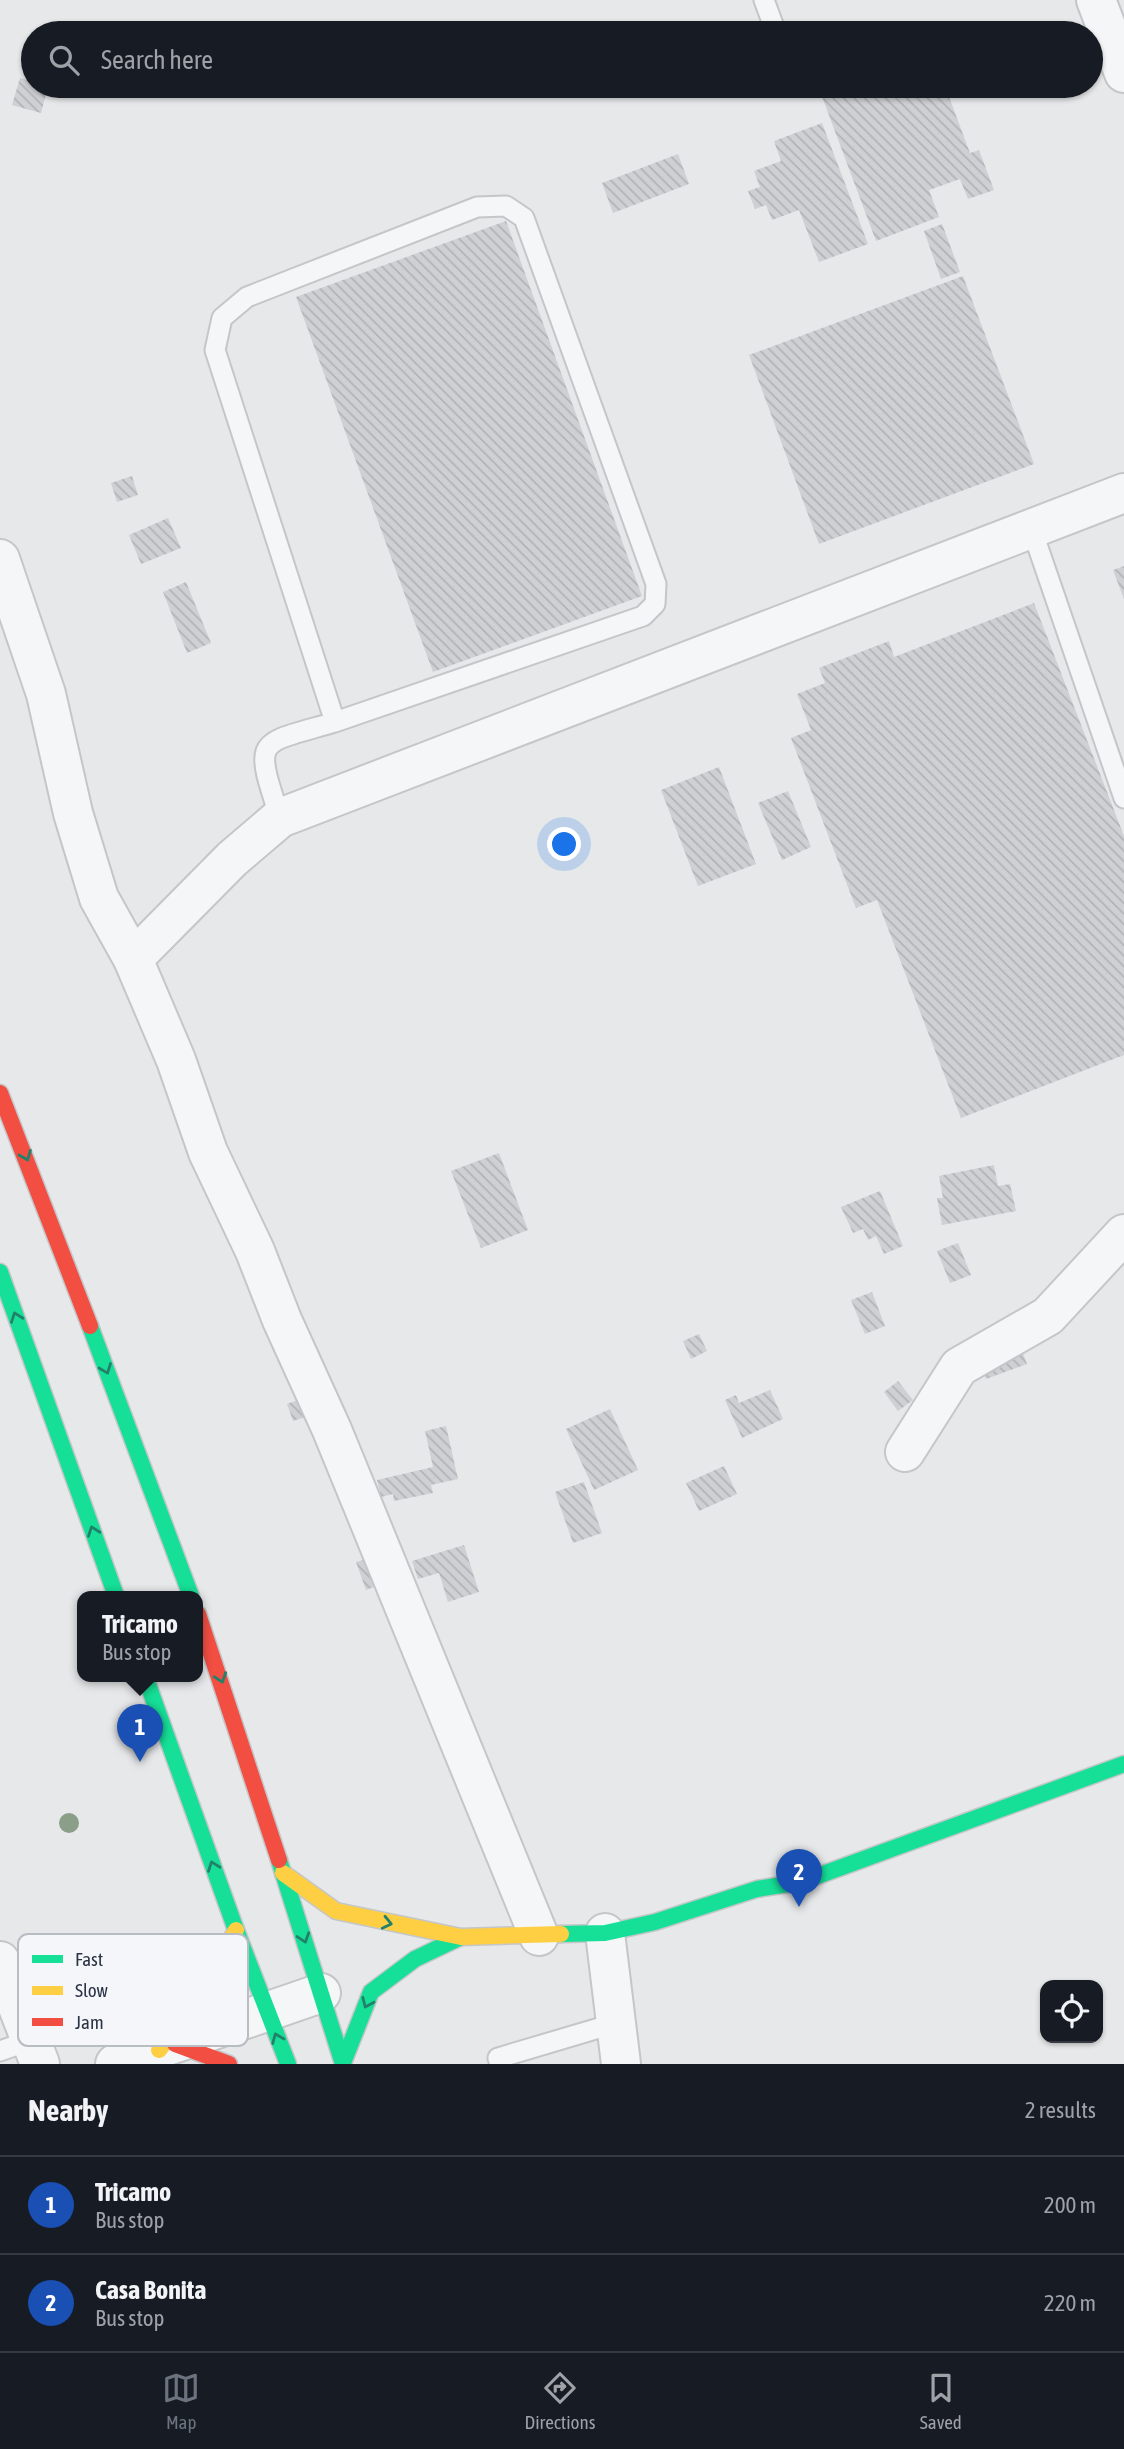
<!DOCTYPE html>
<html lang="en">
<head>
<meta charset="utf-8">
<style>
  :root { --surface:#171b24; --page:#242831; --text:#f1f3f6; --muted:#9ea1a6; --line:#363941; --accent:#6c737f }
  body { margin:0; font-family:"Asap Condensed",sans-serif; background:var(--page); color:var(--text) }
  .controls { position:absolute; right:21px; bottom:21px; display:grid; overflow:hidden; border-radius:14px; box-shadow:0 2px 5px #0004 }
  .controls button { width:63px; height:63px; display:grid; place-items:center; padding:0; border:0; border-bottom:2px solid var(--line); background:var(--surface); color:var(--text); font:35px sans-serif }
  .you { position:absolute; left:565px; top:845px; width:24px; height:24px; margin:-18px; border:5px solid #fff; border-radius:50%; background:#1a73e8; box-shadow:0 0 0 10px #1a73e833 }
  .badge { display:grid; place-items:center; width:46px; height:46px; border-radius:50%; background:var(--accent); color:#fff; font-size:23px; font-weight:700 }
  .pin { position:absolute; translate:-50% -58px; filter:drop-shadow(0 2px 4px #0008) }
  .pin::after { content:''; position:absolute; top:37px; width:24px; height:21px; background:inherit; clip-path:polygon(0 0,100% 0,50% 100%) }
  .popup { position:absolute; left:77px; top:1591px; width:126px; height:91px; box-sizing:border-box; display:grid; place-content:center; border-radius:14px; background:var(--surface); filter:drop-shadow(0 2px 5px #0005); font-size:23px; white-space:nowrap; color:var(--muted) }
  .popup b { font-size:26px; color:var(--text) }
  .popup::after { content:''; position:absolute; left:50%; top:100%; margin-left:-14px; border:14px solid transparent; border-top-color:var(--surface) }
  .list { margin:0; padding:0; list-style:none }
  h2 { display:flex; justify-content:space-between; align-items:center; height:91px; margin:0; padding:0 28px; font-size:30px }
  h2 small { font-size:23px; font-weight:400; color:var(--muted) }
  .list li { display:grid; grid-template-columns:46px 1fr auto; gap:21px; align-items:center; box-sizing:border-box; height:98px; padding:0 28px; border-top:2px solid var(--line) }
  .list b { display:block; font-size:26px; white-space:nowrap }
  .list p { margin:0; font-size:23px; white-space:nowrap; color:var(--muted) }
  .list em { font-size:23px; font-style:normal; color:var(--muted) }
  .icon { flex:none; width:38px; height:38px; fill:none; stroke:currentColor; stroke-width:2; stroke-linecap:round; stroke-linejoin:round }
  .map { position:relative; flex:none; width:1124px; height:2064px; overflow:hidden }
  .search { position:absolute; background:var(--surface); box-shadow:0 2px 5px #0004; left:21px; right:21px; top:21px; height:77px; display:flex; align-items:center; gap:18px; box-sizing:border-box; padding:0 24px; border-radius:38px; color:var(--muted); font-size:26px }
  .sheet { height:287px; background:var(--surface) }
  nav { display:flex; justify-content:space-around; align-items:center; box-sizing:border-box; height:98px; border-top:2px solid var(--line); background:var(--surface); font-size:19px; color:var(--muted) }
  nav a { display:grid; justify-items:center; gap:4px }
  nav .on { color:var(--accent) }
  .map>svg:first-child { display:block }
  .building { fill:url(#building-back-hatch) }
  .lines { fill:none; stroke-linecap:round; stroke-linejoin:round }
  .lane-casing { stroke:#c4c6c8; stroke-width:23 }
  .street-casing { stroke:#c4c6c8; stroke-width:42 }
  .fast-casing { stroke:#c4c6c8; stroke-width:19 }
  .slow-casing { stroke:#c4c6c8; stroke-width:19 }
  .jam-casing { stroke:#c4c6c8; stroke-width:19 }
  .lane { stroke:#f5f6f7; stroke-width:19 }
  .street { stroke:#f5f6f7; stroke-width:38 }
  .fast { stroke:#16e098; stroke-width:16 }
  .slow { stroke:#ffcf43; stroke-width:16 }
  .jam { stroke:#f24e42; stroke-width:16 }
  .tree { fill:#8a9e88 }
  .oneway { stroke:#22816a }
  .key { fill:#f4f6f9; stroke:#b8bcc3; stroke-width:2 }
  .key-label { font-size:19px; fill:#2b3445 }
</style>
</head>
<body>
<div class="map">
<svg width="1124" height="2064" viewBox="0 0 1124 2064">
  <defs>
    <pattern id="building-back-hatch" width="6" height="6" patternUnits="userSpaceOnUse" patternTransform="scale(1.75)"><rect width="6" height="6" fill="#ced0d3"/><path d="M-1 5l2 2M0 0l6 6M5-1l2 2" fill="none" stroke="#b1b3b6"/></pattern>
  </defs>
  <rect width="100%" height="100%" fill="#e6e8ea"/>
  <g class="building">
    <polygon points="20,78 33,82 33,86 48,87 41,113 12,105"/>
    <polygon points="818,86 945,86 970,153 979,150 994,190 968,199 960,179 929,190 939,217 876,241"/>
    <polygon points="822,123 868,244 819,262 799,210 772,220 766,205 755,209 748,191 760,187 754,171 781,161 774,141"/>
    <polygon points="678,154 689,184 613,213 602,183"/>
    <polygon points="506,221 642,596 433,672 296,297"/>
    <polygon points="942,224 960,272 941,279 924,231"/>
    <polygon points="963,276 1034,464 819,544 749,355"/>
    <polygon points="132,476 138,495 117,502 111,483"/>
    <polygon points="168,518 181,548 141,564 129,535"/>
    <polygon points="1124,566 1124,599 1113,570"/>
    <polygon points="186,582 211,643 187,653 163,592"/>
    <polygon points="1034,603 1124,836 1124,1055 961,1118 877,900 856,908 791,738 811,730 797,694 825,683 819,668 889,641 894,657"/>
    <polygon points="719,767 756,864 698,886 661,790"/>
    <polygon points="788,791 811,847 782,860 758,803"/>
    <polygon points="499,1153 528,1230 481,1248 451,1171"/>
    <polygon points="994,1165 998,1186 1010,1184 1016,1211 942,1225 937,1198 943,1198 939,1176"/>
    <polygon points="880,1191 903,1246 884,1254 876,1236 868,1240 863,1229 853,1233 841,1207"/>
    <polygon points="958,1243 971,1275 950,1283 937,1251"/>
    <polygon points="872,1292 885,1326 865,1334 851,1300"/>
    <polygon points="699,1334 707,1351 691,1359 683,1341"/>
    <polygon points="1020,1346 1027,1364 986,1379 980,1362"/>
    <polygon points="898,1381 913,1400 898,1411 884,1392"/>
    <polygon points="770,1390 783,1419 742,1438 725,1400 736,1395 739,1403"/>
    <polygon points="306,1397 312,1415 293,1421 287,1404"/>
    <polygon points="610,1409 638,1470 594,1490 566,1429"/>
    <polygon points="446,1426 458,1479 431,1485 433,1493 394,1501 393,1494 381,1497 377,1480 433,1467 425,1431"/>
    <polygon points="724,1466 737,1494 699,1511 686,1483"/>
    <polygon points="584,1482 602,1533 573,1543 555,1492"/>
    <polygon points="464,1545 479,1592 448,1602 439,1573 418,1579 412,1561"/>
    <polygon points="373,1557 382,1584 366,1590 356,1562"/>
  </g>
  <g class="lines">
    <g class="lane-casing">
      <g id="lane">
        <polyline points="764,0 774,27"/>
        <polyline points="1032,530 1124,798"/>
        <path d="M280,818C253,736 256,745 335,722L215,350L222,318L247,297L477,207L506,206L524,218L656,584L655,604L643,616L335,722"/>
        <polyline points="0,2051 31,2040"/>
        <polyline points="500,2064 498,2058 616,2023"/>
      </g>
    </g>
    <g class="street-casing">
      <g id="street">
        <polyline points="1096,0 1124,73"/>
        <polyline points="0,559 46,694 73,813 99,898 133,959 176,1060 208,1152 255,1251 282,1320 332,1430 539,1936"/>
        <polyline points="133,959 232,859 280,818 1124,493"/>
        <polyline points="905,1452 959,1367 1048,1316 1124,1234"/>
        <polyline points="605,1933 621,2064"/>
        <polyline points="0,1961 40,2064"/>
        <polyline points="115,2064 321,1993"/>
      </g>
    </g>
    <g class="fast-casing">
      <g id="fast">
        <polyline points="0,1272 116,1596"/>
        <polyline points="90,1326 191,1596"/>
        <polyline points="145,1676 236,1930 288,2064"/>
        <polyline points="279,1860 343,2064"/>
        <polyline points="561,1934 605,1933 655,1922 757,1889 801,1882 1124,1764"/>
        <polyline points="343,2063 371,1992 415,1959 461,1937"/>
      </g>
    </g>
    <g class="slow-casing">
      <g id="slow">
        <polyline points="283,1873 336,1911 461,1937 561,1934"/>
        <polyline points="159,2050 203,1994 236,1930"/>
      </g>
    </g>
    <g class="jam-casing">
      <g id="jam">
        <polyline points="0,1093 90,1326"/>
        <polyline points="198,1614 279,1860"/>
        <polyline points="175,2044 229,2064"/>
      </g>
    </g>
    <use href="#lane" class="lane"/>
    <use href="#street" class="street"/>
    <use href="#fast" class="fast"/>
    <use href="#slow" class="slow"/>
    <use href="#jam" class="jam"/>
  </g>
  <circle class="tree" cx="69" cy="1823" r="10"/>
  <defs><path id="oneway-chevron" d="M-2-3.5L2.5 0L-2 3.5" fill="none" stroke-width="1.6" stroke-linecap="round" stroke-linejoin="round" transform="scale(1.75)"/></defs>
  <g class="oneway">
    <use href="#oneway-chevron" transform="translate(26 1156) rotate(68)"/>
    <use href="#oneway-chevron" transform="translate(16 1317) rotate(-110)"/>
    <use href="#oneway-chevron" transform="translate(106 1369) rotate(69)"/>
    <use href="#oneway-chevron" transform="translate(93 1531) rotate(-110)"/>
    <use href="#oneway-chevron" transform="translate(221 1678) rotate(71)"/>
    <use href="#oneway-chevron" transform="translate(213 1866) rotate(-110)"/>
    <use href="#oneway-chevron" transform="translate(387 1923) rotate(13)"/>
    <use href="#oneway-chevron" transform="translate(304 1938) rotate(72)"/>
    <use href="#oneway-chevron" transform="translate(367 2003) rotate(114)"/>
    <use href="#oneway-chevron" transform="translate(277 2038) rotate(-112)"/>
  </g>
  <rect x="18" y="1934" width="230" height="112" rx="10" class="key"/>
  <rect x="32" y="1955" width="31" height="8" fill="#16e098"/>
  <rect x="32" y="1986" width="31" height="9" fill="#ffcf43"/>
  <rect x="32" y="2018" width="31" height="8" fill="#f24e42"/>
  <g class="key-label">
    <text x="75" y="1966">Fast</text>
    <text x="75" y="1997">Slow</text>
    <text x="75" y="2029">Jam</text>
  </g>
</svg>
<div class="controls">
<button><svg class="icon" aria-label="locate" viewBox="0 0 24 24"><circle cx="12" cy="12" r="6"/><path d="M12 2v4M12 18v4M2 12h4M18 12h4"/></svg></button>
</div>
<div class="you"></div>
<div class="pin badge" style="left:140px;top:1762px;background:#1a4fb4">1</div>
<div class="popup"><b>Tricamo</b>Bus stop</div>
<div class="pin badge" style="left:799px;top:1907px;background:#1a4fb4">2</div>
<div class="search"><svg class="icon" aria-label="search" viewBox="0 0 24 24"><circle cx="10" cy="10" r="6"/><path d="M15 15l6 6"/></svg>Search here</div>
</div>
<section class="sheet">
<h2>Nearby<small>2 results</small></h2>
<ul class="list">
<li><span class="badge" style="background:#1a4fb4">1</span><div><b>Tricamo</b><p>Bus stop</p></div><em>200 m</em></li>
<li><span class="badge" style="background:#1a4fb4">2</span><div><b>Casa Bonita</b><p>Bus stop</p></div><em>220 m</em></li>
</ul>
</section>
<nav>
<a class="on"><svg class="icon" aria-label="map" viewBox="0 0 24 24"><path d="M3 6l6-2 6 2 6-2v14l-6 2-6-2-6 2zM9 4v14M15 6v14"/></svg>Map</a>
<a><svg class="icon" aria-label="directions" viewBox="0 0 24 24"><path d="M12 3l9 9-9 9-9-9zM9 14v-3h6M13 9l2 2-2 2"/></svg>Directions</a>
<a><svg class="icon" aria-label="saved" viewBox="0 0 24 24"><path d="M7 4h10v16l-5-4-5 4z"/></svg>Saved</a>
</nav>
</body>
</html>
